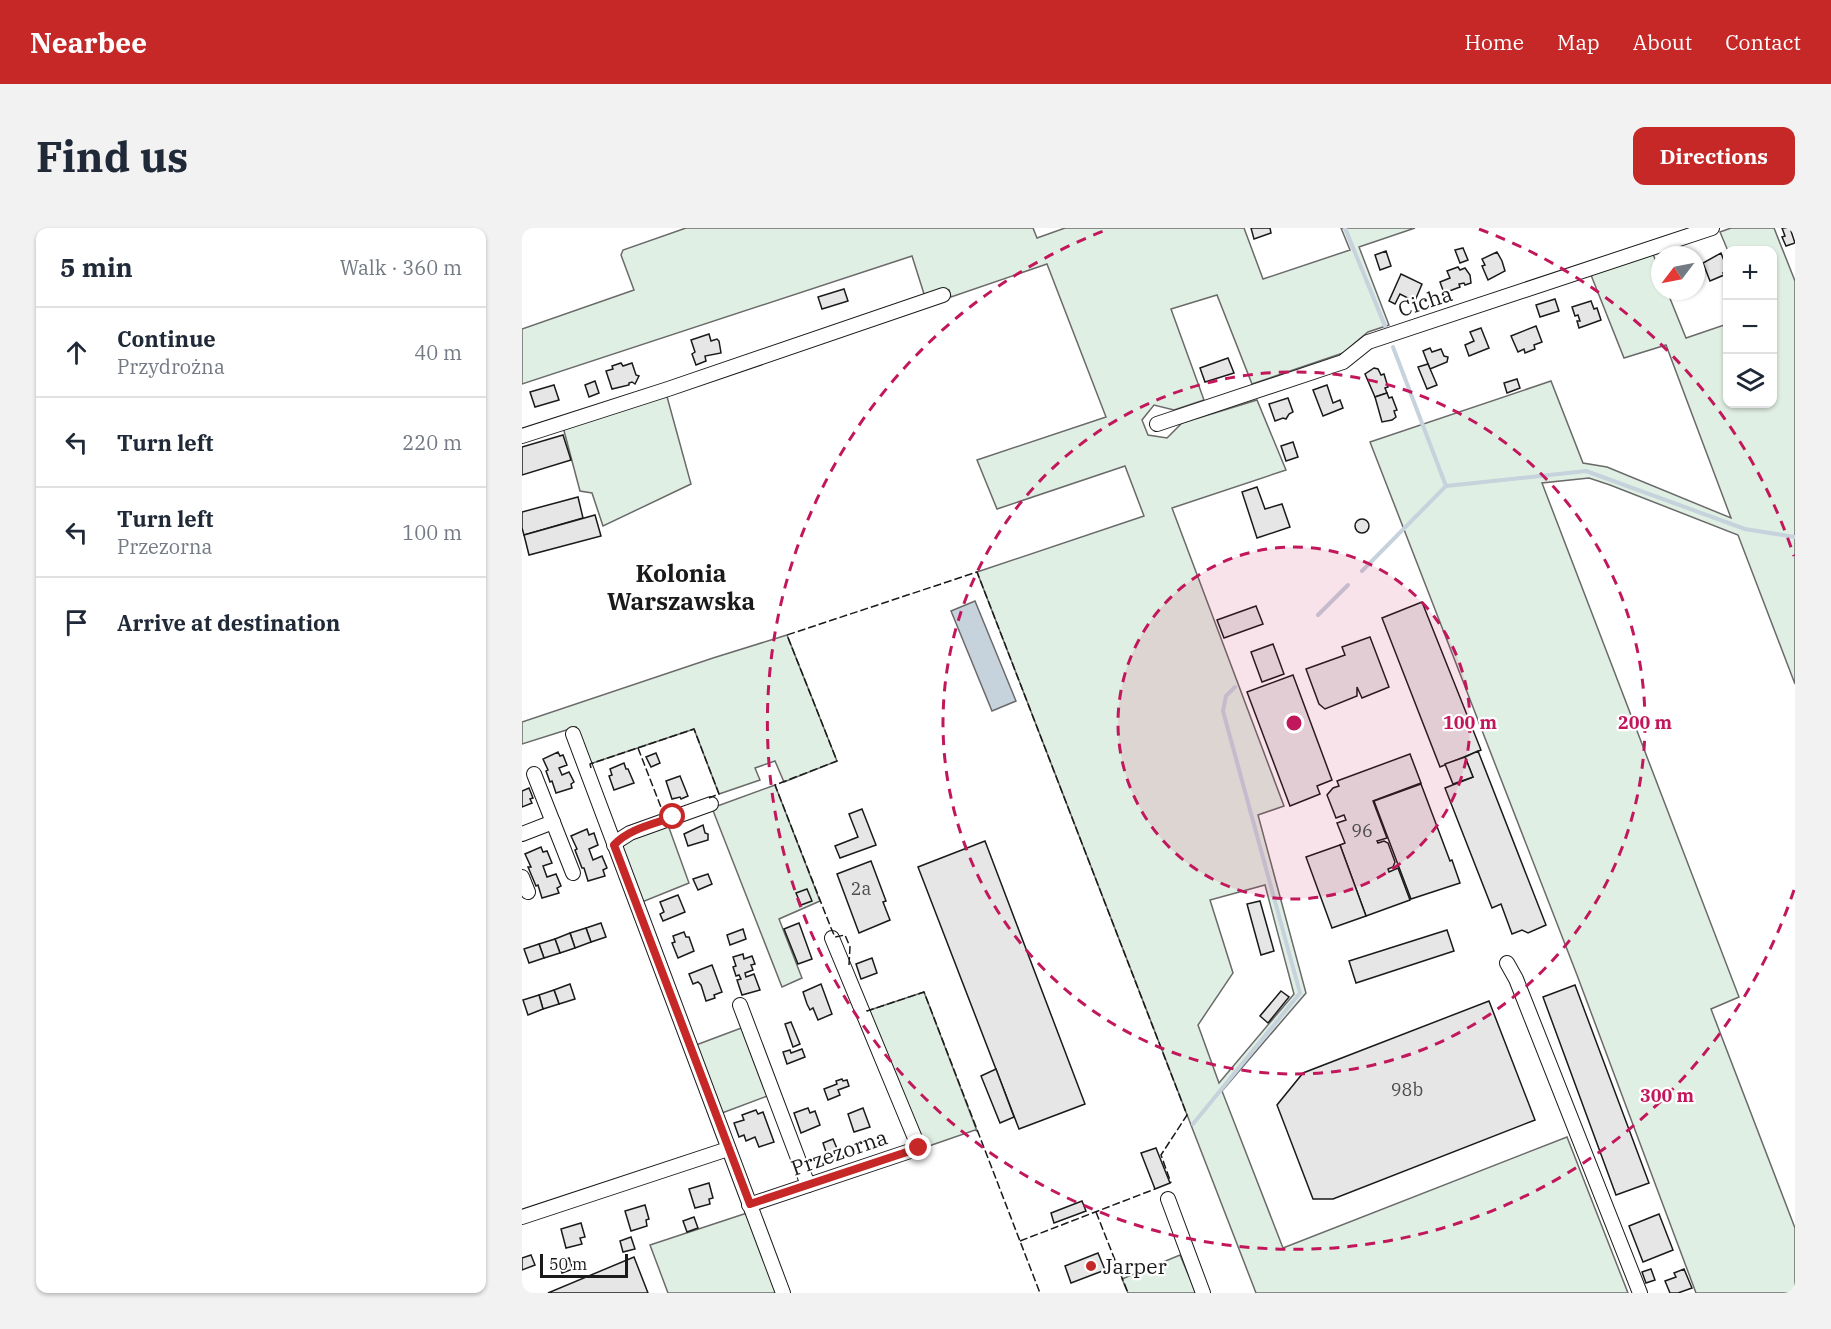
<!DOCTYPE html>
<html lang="en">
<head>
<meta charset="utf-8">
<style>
  :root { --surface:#fff; --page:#f2f2f3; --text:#1f2937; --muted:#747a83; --line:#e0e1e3; --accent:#c62828 }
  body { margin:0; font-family:"IBM Plex Serif",serif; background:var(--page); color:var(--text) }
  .controls { position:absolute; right:18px; top:18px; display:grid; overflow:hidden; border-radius:12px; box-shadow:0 2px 4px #0004 }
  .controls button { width:54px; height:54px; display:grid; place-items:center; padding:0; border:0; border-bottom:2px solid var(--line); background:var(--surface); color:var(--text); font:30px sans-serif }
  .compass { position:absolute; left:1129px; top:18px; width:54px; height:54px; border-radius:50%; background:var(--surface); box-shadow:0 2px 4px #0004; rotate:238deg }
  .scale { position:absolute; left:18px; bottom:15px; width:88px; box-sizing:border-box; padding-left:6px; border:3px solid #1a1a1a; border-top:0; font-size:16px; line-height:21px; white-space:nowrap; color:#1a1a1a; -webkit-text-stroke:4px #fff; paint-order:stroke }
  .stop { position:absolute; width:18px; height:18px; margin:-14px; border:4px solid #c62828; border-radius:50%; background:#fff }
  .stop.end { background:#c62828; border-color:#fff; box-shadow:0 2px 6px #0008 }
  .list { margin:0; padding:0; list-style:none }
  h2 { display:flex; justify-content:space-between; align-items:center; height:78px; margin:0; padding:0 24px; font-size:26px }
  h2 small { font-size:20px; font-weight:400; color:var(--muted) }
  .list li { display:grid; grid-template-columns:39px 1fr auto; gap:18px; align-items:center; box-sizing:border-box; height:90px; padding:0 24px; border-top:2px solid var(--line) }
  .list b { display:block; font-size:22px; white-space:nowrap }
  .list p { margin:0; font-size:20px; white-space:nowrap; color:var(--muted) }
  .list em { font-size:20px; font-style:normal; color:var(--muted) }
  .icon { flex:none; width:33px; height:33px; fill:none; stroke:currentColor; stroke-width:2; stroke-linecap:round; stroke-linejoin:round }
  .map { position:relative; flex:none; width:1273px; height:1065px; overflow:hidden; border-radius:12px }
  header { display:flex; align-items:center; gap:36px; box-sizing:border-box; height:84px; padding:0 30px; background:var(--accent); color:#fff }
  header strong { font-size:28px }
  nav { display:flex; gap:33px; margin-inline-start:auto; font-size:21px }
  .intro { display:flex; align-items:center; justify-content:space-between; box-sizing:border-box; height:144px; padding:0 36px }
  h1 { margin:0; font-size:42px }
  .button { padding:15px 27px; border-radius:12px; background:var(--accent); color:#fff; font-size:21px; font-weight:700 }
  main { display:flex; gap:36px; padding:0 36px }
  aside { flex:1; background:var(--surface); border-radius:12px; box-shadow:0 2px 4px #0004 }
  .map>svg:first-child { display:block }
  .green { fill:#e0efe3; stroke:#6a6a6a; stroke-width:1.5; fill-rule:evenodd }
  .water { fill:#c6d2dc; stroke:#6a6a6a; stroke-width:1.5 }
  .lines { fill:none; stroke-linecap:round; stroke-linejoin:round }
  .stream { stroke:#c6d2dc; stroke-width:4 }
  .building { fill:#e6e6e6; stroke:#1a1a1a; stroke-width:1.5 }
  .minor-casing { stroke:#1a1a1a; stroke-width:16 }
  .minor { stroke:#fff; stroke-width:14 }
  .fence { stroke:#1a1a1a; stroke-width:1.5; stroke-dasharray:8 3; stroke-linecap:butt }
  .route { stroke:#c62828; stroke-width:8 }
  .ring { fill:none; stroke:#c2185b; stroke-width:3; stroke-dasharray:10 8 }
  .poi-dot { fill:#c62828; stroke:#fff; stroke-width:2 }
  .labels { text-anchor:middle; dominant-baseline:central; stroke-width:4.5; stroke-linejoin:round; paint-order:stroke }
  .number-label { font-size:18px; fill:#4d4d4d }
  .street-label { font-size:21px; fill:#1a1a1a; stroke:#fff }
  .poi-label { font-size:21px; fill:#1a1a1a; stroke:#fff; text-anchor:start }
  .quarter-label { font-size:24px; font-weight:bold; fill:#1a1a1a; stroke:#fff }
  .centre { fill:#c2185b; stroke:#fff; stroke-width:3 }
  .ring-label { font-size:18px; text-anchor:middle; font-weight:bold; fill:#c2185b; stroke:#fff; stroke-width:4.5; stroke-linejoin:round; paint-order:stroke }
</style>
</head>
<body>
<header>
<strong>Nearbee</strong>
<nav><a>Home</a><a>Map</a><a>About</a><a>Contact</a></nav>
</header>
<div class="intro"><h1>Find us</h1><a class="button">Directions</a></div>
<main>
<aside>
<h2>5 min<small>Walk · 360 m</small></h2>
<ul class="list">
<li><svg class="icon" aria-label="ahead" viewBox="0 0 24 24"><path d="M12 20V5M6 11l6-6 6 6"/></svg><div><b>Continue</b><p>Przydrożna</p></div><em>40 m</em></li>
<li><svg class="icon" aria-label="left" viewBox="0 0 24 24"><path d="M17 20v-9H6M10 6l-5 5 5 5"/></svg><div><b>Turn left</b></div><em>220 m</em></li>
<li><svg class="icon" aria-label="left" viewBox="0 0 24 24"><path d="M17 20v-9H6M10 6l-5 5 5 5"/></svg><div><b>Turn left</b><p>Przezorna</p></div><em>100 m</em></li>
<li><svg class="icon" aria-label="arrive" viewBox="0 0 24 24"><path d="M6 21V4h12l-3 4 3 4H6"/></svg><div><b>Arrive at destination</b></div></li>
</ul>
</aside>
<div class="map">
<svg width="1273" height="1065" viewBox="0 0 1273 1065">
  <rect width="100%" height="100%" fill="#fff"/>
  <g class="green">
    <path d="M164,0H511L515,10L543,0H722L741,51L828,22L819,0H893L837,19L867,97L846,104L821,125L730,156L695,67L649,81L682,172L652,182L632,177L620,192L626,207L645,210L660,195L735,172L764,242L650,280L762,578L736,587L784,765L700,863L761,1020L1045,909L1106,1065H734L455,344L622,288L603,238L475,281L455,232L584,189L525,36L429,69L427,62L403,69L390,28L0,156V101L112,62L99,27L101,22ZM743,657L772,766L697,855L676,797L711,745L688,672Z"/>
    <polygon points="1209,0 1252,0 1273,53 1273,456 1216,307 1088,257 1067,250 1020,255 1217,769 1189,781 1273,1000 1273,1065 1174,1065 1055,747 848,214 1029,153 1061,235 1085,239 1209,290 1144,117 1102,130 1069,47 1131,26 1138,44 1138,63 1145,63 1164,110 1205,96 1206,176 1250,176 1250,22 1206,23 1198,4"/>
    <polygon points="144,165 169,256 81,298 70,265 58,263 41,199"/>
    <polygon points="265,407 315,533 262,554 253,533 233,540 238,552 197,566 172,501 68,536 54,499 0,516 0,494 191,430"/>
    <polygon points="253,557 298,673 257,691 280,750 260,759 190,580"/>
    <polygon points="146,597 167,655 120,674 100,620 103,613"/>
    <polygon points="402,764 455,903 453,902 404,919 345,783"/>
    <polygon points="222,799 248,867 200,885 174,817"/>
    <polygon points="225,985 255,1065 146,1065 128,1017"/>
    <polygon points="658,1027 674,1065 606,1065 600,1051"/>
  </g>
  <polygon class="water" points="453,373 494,473 470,483 429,383"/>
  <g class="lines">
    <g class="stream">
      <polyline points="823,0 863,98"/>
      <polyline points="871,119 924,258"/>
      <polyline points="840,343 924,258 1064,243 1223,301 1273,309"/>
      <polyline points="796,387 826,357"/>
      <polyline points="671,896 778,765 701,483 704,468 713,459"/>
    </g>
  </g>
  <g class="building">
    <polygon points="729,0 748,0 749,5 732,11"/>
    <polygon points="1260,0 1268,0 1273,15 1264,18 1260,9 1263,8"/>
    <polygon points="941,20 946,32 938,35 933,22"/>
    <polygon points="864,23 869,38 858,42 853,27"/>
    <polygon points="975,24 980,33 983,43 966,52 960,38 963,37 960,31"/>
    <polygon points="1199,25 1206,43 1201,45 1202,47 1188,53 1181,35"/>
    <polygon points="936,39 938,42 943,40 948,47 949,55 943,57 942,55 937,56 938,59 922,65 918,54 928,50 925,43"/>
    <polygon points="879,46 900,56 892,75 885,72 886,70 878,66 873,76 867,73"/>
    <polygon points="322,61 326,73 300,81 296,69"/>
    <polygon points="1033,71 1037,83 1018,89 1014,77"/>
    <polygon points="1069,73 1072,81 1075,80 1079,92 1057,100 1055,93 1058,93 1056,87 1053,88 1050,79"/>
    <polygon points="1014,98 1020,114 1012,117 1013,121 1003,125 1002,121 996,124 989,108"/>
    <polygon points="959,100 967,120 947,128 943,117 952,113 948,104"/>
    <polygon points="187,106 189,113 195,111 197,113 199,125 183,128 184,133 174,137 170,126 173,124 169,112"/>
    <polygon points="908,120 910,124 919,121 922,128 926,129 925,134 908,141 901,123"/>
    <polygon points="706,130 712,145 683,154 678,140"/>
    <polygon points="99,135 101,138 110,135 114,147 117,148 113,156 110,154 107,155 107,157 90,161 84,143 91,141 90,138"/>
    <polygon points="906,136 915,157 905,161 896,139"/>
    <polygon points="852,140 856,141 859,147 862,146 866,159 863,160 865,165 853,169 843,146"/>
    <polygon points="995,151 998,160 985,165 982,155"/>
    <polygon points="73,153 77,165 67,169 63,157"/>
    <polygon points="32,157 37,172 13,179 8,164"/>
    <polygon points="805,157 811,175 818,172 821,180 801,188 791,162"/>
    <polygon points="865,165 867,170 870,169 875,182 872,183 874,189 870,192 860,194 853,169"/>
    <polygon points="766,170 771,184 767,186 764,191 761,190 753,193 747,176"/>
    <polygon points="41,207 49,232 0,247 0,219"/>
    <polygon points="771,214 776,229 764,233 759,218"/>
    <polygon points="735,259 743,281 760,276 768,299 735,310 720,264"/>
    <polygon points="56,269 61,290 2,307 0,300 0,284"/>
    <polygon points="73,287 79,308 7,327 2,307"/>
    <circle cx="840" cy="298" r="7"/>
    <polygon points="900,374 959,522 918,539 860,390"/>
    <polygon points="734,378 741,396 702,410 695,392"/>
    <polygon points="848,409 867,459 840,470 835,459 835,468 803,481 797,476 784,441 823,427 820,419"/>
    <polygon points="751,416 762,446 740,454 729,424"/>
    <polygon points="771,447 810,552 795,558 798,566 768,578 725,464"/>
    <polygon points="956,523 1024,697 1006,705 1000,702 990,706 979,676 970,680 923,560 951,549 943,529"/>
    <polygon points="36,524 38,528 41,527 45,537 37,540 40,547 47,544 52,554 49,556 50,560 34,565 30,553 28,554 24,543 26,542 21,531"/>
    <polygon points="134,525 138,535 129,539 124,529"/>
    <polygon points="888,526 899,555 851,573 865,610 855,613 856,615 862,613 866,615 873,634 871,639 866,641 867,644 876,640 888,672 844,688 818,617 823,615 815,595 824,592 822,587 814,590 805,567 811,560 817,558 815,553"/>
    <polygon points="943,529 951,549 931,556 923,536"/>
    <polygon points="102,535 104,541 106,541 112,555 92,562 87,548 90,547 88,541"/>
    <polygon points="158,548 166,568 159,571 158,569 150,571 144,553"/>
    <polygon points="899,556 928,633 930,632 938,655 889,671 852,573"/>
    <polygon points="7,560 11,570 8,571 10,575 0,579 0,563"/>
    <polygon points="340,581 354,617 318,630 313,618 336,609 327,586"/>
    <polygon points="181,597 183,605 186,606 186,612 166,618 162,606"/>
    <polygon points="65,601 67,607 72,605 76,617 67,621 71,632 80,628 85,640 81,642 83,648 66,653 62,640 60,640 53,622 55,621 49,608"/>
    <polygon points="463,613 563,876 497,901 396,639"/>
    <polygon points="818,617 844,688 810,700 784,629"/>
    <polygon points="19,619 21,624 25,623 30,635 21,638 25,649 34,646 39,658 35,660 37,665 20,670 16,657 14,658 6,639 9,639 3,626"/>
    <polygon points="349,633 364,673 361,674 368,692 337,705 315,646"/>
    <polygon points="186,646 190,656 176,662 171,651"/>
    <polygon points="285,661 290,673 279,677 274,665"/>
    <polygon points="156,667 163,684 141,693 138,686 142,684 138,674"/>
    <polygon points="738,673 752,723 739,727 725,676"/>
    <polygon points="79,695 84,709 69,714 64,700"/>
    <polygon points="277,695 290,731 276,736 262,701"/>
    <polygon points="64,700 69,714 53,720 48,705"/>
    <polygon points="221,701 224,711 208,717 205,707"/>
    <polygon points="925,702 932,723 834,755 827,733"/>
    <polygon points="162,704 164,709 167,709 172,723 156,730 150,715 153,714 151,708"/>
    <polygon points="48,705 53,720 38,725 33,711"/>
    <polygon points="33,711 38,725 22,730 17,716"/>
    <polygon points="17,716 22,730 7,735 2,721"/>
    <polygon points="221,726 222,731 230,728 233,736 229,737 231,742 223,745 224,749 232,746 238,762 220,767 215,752 219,751 217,747 214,748 211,739 214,738 211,729"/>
    <polygon points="350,730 355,745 339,751 334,736"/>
    <polygon points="190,737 200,764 192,767 193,770 184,773 179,757 176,754 171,756 167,746"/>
    <polygon points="48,756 53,771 37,776 32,762"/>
    <polygon points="299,756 310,786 296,792 291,780 288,782 285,776 281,764"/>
    <polygon points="1053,757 1127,955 1094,967 1021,769"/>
    <polygon points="32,762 37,776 21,781 17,767"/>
    <polygon points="759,763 767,769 746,795 738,788"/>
    <polygon points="17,767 21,781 6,787 1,772"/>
    <polygon points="967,773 1013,892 811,971 791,971 755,877 781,845"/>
    <polygon points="269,794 278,816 271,819 263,796"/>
    <polygon points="280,821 283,829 265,836 261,824 268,822 269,825"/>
    <polygon points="474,841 492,889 478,895 459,848"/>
    <polygon points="320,851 321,853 325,852 327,858 316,862 318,867 306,872 302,861 315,856 314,853"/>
    <polygon points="286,880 288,885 293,883 298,897 279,905 272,885"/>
    <polygon points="341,880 348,899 332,904 326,886"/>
    <polygon points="234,882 236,886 241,884 252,914 237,919 233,909 224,913 222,907 217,909 212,895 222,892 220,887"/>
    <polygon points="311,911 316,923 305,927 301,915"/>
    <polygon points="634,920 648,955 633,961 619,925"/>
    <polygon points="187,955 191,970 187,971 188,976 173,980 167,961"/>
    <polygon points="560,973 564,983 532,995 529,985"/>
    <polygon points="123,977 127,991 124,992 125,998 109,1003 103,983"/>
    <polygon points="1137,986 1151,1022 1121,1034 1107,998"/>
    <polygon points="172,989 176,1000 165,1004 161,993"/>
    <polygon points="59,995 63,1009 58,1010 60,1016 44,1020 39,1001"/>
    <polygon points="109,1009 113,1021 101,1024 98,1013"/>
    <polygon points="576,1025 583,1042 549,1055 543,1038"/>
    <polygon points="9,1027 13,1037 0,1042 0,1030"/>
    <polygon points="112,1029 126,1065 26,1065"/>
    <polygon points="47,1030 51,1041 40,1045 36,1034"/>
    <polygon points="1129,1041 1133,1052 1124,1055 1120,1044"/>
    <polygon points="1162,1041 1170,1060 1156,1065 1148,1065 1143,1053 1154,1049 1152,1045"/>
  </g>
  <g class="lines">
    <g class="minor-casing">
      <g id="minor">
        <polyline points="635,196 821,134 846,114 1190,0"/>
        <polyline points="0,208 146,161 421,67"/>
        <polyline points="51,506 261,1065"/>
        <polyline points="12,546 51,645"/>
        <polyline points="0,606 31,594"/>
        <polyline points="92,617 97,612 108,605 189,576"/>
        <polyline points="0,649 6,664"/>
        <polyline points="985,735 994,751 1118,1065"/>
        <polyline points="218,777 286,957"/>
        <polyline points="646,971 681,1065"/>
        <polyline points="227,977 397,920 310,710"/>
        <polyline points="0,989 206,921"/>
      </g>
    </g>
    <use href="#minor" class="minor"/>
    <g class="fence">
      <polyline points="116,520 142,587 138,588"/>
      <polyline points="69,540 68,536 172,501 197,566 187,570"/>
      <polyline points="327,737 328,719 323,707 313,709 309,700 253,557 315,533 265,407 455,344 665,887 639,927 649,955"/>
      <polyline points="345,782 345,783 402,764 518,1065"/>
      <polyline points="574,984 606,1065"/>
      <polyline points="498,1013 633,961"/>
    </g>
  </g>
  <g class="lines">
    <path class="route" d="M151,589C132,596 106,601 92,617L228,976L397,920"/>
  </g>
  <circle cx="772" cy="495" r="176" fill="#c2185b" fill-opacity=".12"/>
  <g class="ring">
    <circle cx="772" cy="495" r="176"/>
    <circle cx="772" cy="495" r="351"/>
    <path d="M1272 662A527 527 0 1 1 587 1M957 1A527 527 0 0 1 1272 328"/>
  </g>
  <circle class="poi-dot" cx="569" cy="1038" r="6"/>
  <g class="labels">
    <g class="number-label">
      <text x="840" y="602">96</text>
      <text x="339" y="660">2a</text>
      <text x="885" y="861">98b</text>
    </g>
    <g class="street-label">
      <text transform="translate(903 73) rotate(-18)">Cicha</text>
      <text transform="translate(317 924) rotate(-19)">Przezorna</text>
    </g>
    <g class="poi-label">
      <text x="581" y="1038">Jarper</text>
    </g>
    <g class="quarter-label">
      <text x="159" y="345">Kolonia<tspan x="159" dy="28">Warszawska</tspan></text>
    </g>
  </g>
  <circle cx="772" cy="495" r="9" class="centre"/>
  <g class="ring-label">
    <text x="948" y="501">100 m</text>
    <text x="1123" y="501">200 m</text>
    <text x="1145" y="874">300 m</text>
  </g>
</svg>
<div class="controls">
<button>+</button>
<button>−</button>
<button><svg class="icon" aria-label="layers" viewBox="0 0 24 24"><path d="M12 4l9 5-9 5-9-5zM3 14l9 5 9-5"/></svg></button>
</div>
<svg class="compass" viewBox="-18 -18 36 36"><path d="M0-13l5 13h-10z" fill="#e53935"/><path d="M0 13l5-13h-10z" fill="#747a83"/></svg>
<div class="scale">50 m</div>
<div class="stop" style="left:151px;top:589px"></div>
<div class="stop end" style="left:397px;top:920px"></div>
</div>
</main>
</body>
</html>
